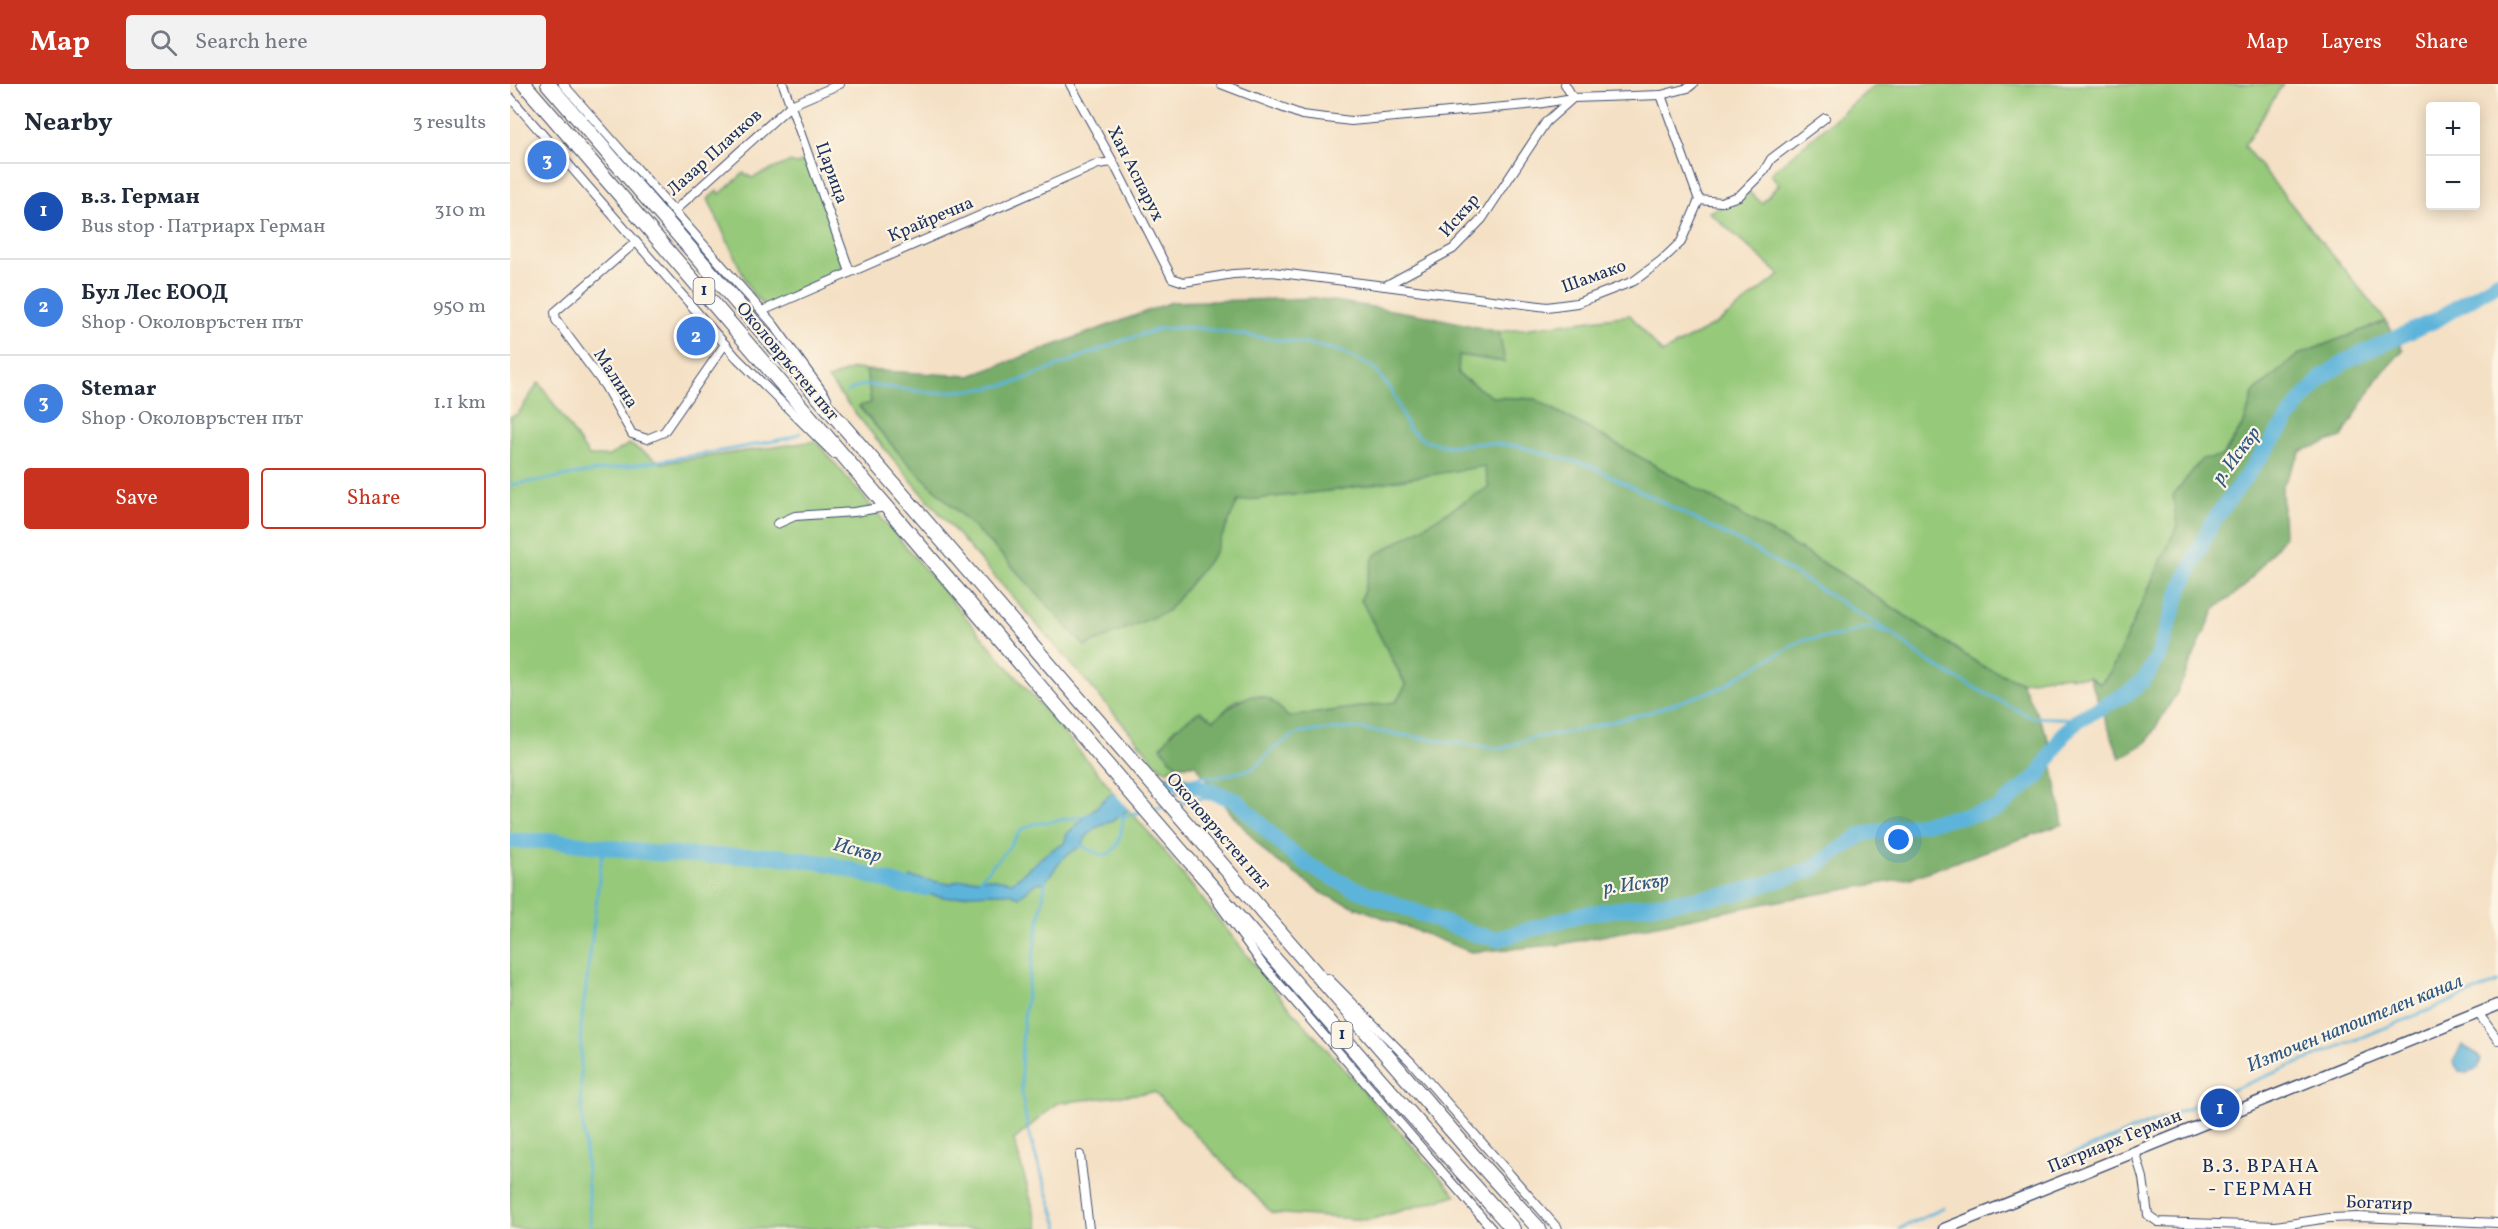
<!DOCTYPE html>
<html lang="en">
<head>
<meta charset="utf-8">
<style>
  :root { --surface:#fff; --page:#f2f2f3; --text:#1f2937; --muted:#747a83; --line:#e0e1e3; --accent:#c8321e }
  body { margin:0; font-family:Vollkorn,serif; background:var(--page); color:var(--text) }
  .controls { position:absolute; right:18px; top:18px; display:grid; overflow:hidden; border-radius:6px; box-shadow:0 3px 15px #0003 }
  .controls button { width:54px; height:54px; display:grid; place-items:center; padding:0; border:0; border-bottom:2px solid var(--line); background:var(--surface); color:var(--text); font:30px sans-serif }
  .you { position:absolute; left:1389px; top:756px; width:21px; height:21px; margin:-15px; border:4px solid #fff; border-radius:50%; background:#1a73e8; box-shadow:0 0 0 9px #1a73e833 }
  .badge { display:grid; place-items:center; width:39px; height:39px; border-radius:50%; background:var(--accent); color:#fff; font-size:20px; font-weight:700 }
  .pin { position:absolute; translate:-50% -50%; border:3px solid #fff; box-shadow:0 2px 6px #0006 }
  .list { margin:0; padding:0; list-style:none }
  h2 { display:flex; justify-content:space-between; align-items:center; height:78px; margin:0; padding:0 24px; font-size:26px }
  h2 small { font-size:20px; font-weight:400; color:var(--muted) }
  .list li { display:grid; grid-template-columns:39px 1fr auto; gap:18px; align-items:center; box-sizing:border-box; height:96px; padding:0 24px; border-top:2px solid var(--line) }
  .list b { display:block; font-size:22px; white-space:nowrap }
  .list p { margin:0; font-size:20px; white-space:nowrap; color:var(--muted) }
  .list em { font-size:20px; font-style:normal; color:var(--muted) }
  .actions { display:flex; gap:12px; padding:18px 24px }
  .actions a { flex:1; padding:14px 0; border:2px solid var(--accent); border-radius:6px; text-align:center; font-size:21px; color:var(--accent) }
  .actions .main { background:var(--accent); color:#fff }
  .icon { flex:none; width:33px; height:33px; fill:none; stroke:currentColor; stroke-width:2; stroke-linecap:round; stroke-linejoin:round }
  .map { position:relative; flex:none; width:1988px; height:1145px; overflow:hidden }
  header { display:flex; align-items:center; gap:36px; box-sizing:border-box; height:84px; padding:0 30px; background:var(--accent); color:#fff }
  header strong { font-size:28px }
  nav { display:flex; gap:33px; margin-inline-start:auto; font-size:21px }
  .search { width:420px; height:54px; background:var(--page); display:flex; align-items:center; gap:15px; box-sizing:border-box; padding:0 21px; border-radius:6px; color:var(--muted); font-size:22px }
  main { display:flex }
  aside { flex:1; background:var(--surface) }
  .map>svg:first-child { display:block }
  .green { fill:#96c979; stroke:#587c6c; stroke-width:1.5 }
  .forest { fill:#78ad69; stroke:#4a6e64; stroke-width:1.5 }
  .water { fill:#5db4da; stroke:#3c729c; stroke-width:1.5 }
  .pier { fill:#f4e0c4 }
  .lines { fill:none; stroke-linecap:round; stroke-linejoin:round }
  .stream { stroke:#5db4da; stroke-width:3 }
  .river { stroke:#5db4da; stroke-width:16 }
  .street-casing { stroke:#3c4a6d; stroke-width:10 }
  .secondary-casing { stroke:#3c4a6d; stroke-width:13 }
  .highway-casing { stroke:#3c4a6d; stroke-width:16 }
  .street { stroke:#fff; stroke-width:8 }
  .secondary { stroke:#fff; stroke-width:10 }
  .highway { stroke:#fff; stroke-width:14 }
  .labels { text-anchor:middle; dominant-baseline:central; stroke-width:4.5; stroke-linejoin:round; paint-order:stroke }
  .shield { fill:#fcf5e5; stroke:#5e6a86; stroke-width:1.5 }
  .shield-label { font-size:16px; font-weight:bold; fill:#1b2f5e }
  .street-label { font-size:18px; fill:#1b2f5e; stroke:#fcf5e5 }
  .water-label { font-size:20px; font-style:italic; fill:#2f5783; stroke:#fcf5e5 }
  .neighbourhood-label { font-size:20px; letter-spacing:1.5px; fill:#1b2f5e; stroke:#fcf5e5 }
</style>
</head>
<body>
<header>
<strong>Map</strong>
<div class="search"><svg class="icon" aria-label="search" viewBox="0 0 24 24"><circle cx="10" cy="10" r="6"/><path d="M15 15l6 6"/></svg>Search here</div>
<nav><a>Map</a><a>Layers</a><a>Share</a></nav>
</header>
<main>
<aside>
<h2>Nearby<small>3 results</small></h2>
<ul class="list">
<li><span class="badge" style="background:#1a4fb4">1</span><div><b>в.з. Герман</b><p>Bus stop · Патриарх Герман</p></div><em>310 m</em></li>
<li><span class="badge" style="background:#3f7fe0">2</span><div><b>Бул Лес ЕООД</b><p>Shop · Околовръстен път</p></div><em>950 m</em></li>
<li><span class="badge" style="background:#3f7fe0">3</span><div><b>Stemar</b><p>Shop · Околовръстен път</p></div><em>1.1 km</em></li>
</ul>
<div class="actions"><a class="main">Save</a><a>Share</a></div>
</aside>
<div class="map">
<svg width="1988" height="1145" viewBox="0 0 1988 1145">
  <rect width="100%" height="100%" fill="#fcf5e5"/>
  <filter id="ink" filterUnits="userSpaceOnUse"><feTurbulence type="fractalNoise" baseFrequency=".0167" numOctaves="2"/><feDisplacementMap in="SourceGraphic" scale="12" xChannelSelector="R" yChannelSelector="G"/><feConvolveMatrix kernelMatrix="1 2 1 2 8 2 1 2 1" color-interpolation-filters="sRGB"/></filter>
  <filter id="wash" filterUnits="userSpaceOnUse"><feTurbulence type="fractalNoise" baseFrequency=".008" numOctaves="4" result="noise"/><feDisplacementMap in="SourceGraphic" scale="24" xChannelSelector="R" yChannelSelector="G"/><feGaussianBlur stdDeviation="1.35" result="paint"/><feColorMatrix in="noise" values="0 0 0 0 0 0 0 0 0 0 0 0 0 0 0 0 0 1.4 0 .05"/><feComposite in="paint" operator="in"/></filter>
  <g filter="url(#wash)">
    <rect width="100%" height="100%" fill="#f4e0c4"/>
    <g class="green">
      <polygon points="1366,0 1773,0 1734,62 1876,237 1788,271 1743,309 1735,337 1667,442 1601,587 1590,600 1579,593 1543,592 1511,598 1472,582 1330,489 1173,397 1025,315 982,313 948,290 948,271 994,278 989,248 1120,231 1152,269 1209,238 1270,191 1199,128 1218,120 1239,108 1252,119 1269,100 1260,90"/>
      <polygon points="296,76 335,179 334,183 257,224 241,208 198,115 207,107 210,110 234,89 242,94 279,78 287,80"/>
      <path d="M343,285L356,286L361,319L349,323L393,374L489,468L575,562L704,470L728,417L827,406L974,382L980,403L864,473L851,516L896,602L886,618L778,633L761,616H726L704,637L651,663L666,681L656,687L645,678C538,549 422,427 318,295Z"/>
      <polygon points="29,298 79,372 99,372 119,360 152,379 306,357 650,762 772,915 946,1111 859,1136 762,1129 644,1008 547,1019 504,1056 529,1145 0,1145 0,333 8,330"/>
    </g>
    <g class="forest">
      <path d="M805,214L918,232L989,248L995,278L949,271L948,290L982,313L1025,315L1173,397L1330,489L1472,582L1511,598L1537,651L1553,740L1400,794L1257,819L1047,861L961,868L815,811L757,770L721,729L686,681H666L651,663L664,645L690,627L704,636C718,624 741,602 761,617C768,621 773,628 778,633L886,618L896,601L851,516L864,472L979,403L974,382L826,406L728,417L704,470L658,527L575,562L489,468L393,374L349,322L361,319L356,286L460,292L662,218Z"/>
      <polygon points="1876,237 1893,266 1866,296 1832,353 1791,367 1772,403 1774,453 1735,502 1705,525 1668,607 1636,659 1610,674 1579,593 1590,600 1601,587 1667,442 1663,411 1692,375 1714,372 1735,337 1743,309 1788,271"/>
    </g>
    <g class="water">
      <path d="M644,691L678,694L703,708L646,710L632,716L602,737L585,744L577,752L572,761L553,774L535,798L526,799L509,813L500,809H481L459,810L440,814L392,806L401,793L439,800L450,796L479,794L502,798C520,786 534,767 554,760L557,750L606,705Z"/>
      <polygon points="1952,961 1967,970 1971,975 1968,984 1957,989 1950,988 1943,978"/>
    </g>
    <polygon class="pier" points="643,688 649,688 669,711 646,713 621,728 601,705 621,692"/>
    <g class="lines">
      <g class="stream">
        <polyline points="337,308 349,302 360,301 423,309 472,305 504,299 609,258 649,245 680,243 804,261 832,268 863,283 882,307 898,344 915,357 938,362 972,359 1008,362 1081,382 1244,465 1381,549"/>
        <polyline points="0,401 223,365 279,354 290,349"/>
        <polyline points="680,697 693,692 703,694 743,685 764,664 790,648 844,644 990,665 1022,654 1065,647 1140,628 1214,603 1229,592 1293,556 1334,551 1356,543 1381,549 1413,574 1444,593 1521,633 1569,635"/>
        <polyline points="665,720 693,714 718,718 727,717"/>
        <polyline points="642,725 656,721"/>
        <polyline points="607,731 614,732 630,728"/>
        <path d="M569,761L595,772C610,765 611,750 613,735L617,732"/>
        <path d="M536,794C526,864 507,936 512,1008C516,1055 536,1100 549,1145"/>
        <polyline points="470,795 496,767 511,746 523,740 572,733 581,730"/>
        <polyline points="1547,1077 1988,898"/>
        <polyline points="81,1145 71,1012 71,943 93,763"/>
        <polyline points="1389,1145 1434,1124"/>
      </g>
      <g class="river">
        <polyline points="684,701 727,717 774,763 800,782 840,803 964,850 988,855 1072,830 1223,810 1300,786 1353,750 1486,726 1528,692 1554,649 1569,635 1620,608 1635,594 1648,572 1670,507 1701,440 1792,316 1813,292 1843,273 1926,236 1988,198"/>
        <polyline points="0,757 47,757 142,769 196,772 265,772 321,780 394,802 416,804"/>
      </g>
    </g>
  </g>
  <g filter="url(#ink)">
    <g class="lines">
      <g class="street-casing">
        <g id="street">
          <polyline points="53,0 264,241 317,314"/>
          <polyline points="273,0 340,188"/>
          <polyline points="560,0 603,78 662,194 674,198 723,190 762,188 875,202 943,165 972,135 1036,38 1063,14 1151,11 1178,4 1183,0"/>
          <polyline points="711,0 792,31 841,37 1027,20 1063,14 1055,0"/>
          <polyline points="0,13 227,274 324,370"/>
          <polyline points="1189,116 1211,118 1229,112 1254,87 1261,75 1315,34"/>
          <polyline points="164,127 281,21 330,0"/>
          <polyline points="126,158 45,228 46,236 95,302 122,350 137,355 154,348 215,260"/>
          <polyline points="875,202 1037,223 1067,219 1124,197 1152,176 1171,158 1189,116 1151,11"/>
          <polyline points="252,227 588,80 603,78"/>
          <polyline points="267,440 285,432 344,428 376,423"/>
          <polyline points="706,816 753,881 982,1145"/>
          <polyline points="818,894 901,978 1048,1145"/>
          <polyline points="1968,929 1988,956"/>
          <polyline points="1625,1067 1633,1094 1638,1131 1648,1138 1766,1142 1819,1134 1849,1133 1988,1139"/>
          <polyline points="570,1071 579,1145"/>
        </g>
      </g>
      <g class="secondary-casing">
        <polyline id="secondary" points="1434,1145 1988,921"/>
      </g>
      <g class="highway-casing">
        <g id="highway">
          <path d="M14,0C345,381 666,770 1003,1145"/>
          <polyline points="38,0 974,1084 1029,1145"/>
        </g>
      </g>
      <use href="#street" class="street"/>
      <use href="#secondary" class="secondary"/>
      <use href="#highway" class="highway"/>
    </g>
  </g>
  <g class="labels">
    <g class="shield">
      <rect x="183.5" y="194" width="21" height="26" rx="4.5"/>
      <rect x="821.5" y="938" width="21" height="26" rx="4.5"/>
    </g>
    <g class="shield-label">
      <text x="194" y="207">1</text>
      <text x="832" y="951">1</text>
    </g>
    <g class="street-label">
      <text transform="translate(205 69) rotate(-42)">Лазар Плачков</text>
      <text transform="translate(321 89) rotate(70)">Царица</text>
      <text transform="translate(625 90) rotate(63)">Хан Аспарух</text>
      <text transform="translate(950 132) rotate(-49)">Искър</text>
      <text transform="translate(421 136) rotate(-23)">Крайречна</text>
      <text transform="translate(1084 193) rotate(-20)">Шамако</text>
      <text transform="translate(277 278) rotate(50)">Околовръстен път</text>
      <text transform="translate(105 295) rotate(57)">Малина</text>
      <text transform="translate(708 748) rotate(49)">Околовръстен път</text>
      <text transform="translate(1605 1058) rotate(-22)">Патриарх Герман</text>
      <text transform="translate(1869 1120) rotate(2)">Богатир</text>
    </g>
    <g class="water-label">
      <text transform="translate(1727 372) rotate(-53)">р. Искър</text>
      <text transform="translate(347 767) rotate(15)">Искър</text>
      <text transform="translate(1126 801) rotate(-7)">р. Искър</text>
      <text transform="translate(1845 940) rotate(-22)">Източен напоителен канал</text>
    </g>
    <g class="neighbourhood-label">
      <text x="1751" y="1083">В.З. ВРАНА<tspan x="1751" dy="23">- ГЕРМАН</tspan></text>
    </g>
  </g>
</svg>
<div class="controls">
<button>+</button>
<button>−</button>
</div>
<div class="you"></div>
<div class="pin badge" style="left:1710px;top:1024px;background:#1a4fb4">1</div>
<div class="pin badge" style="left:186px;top:252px;background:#3f7fe0">2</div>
<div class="pin badge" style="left:37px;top:76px;background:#3f7fe0">3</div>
</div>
</main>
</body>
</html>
